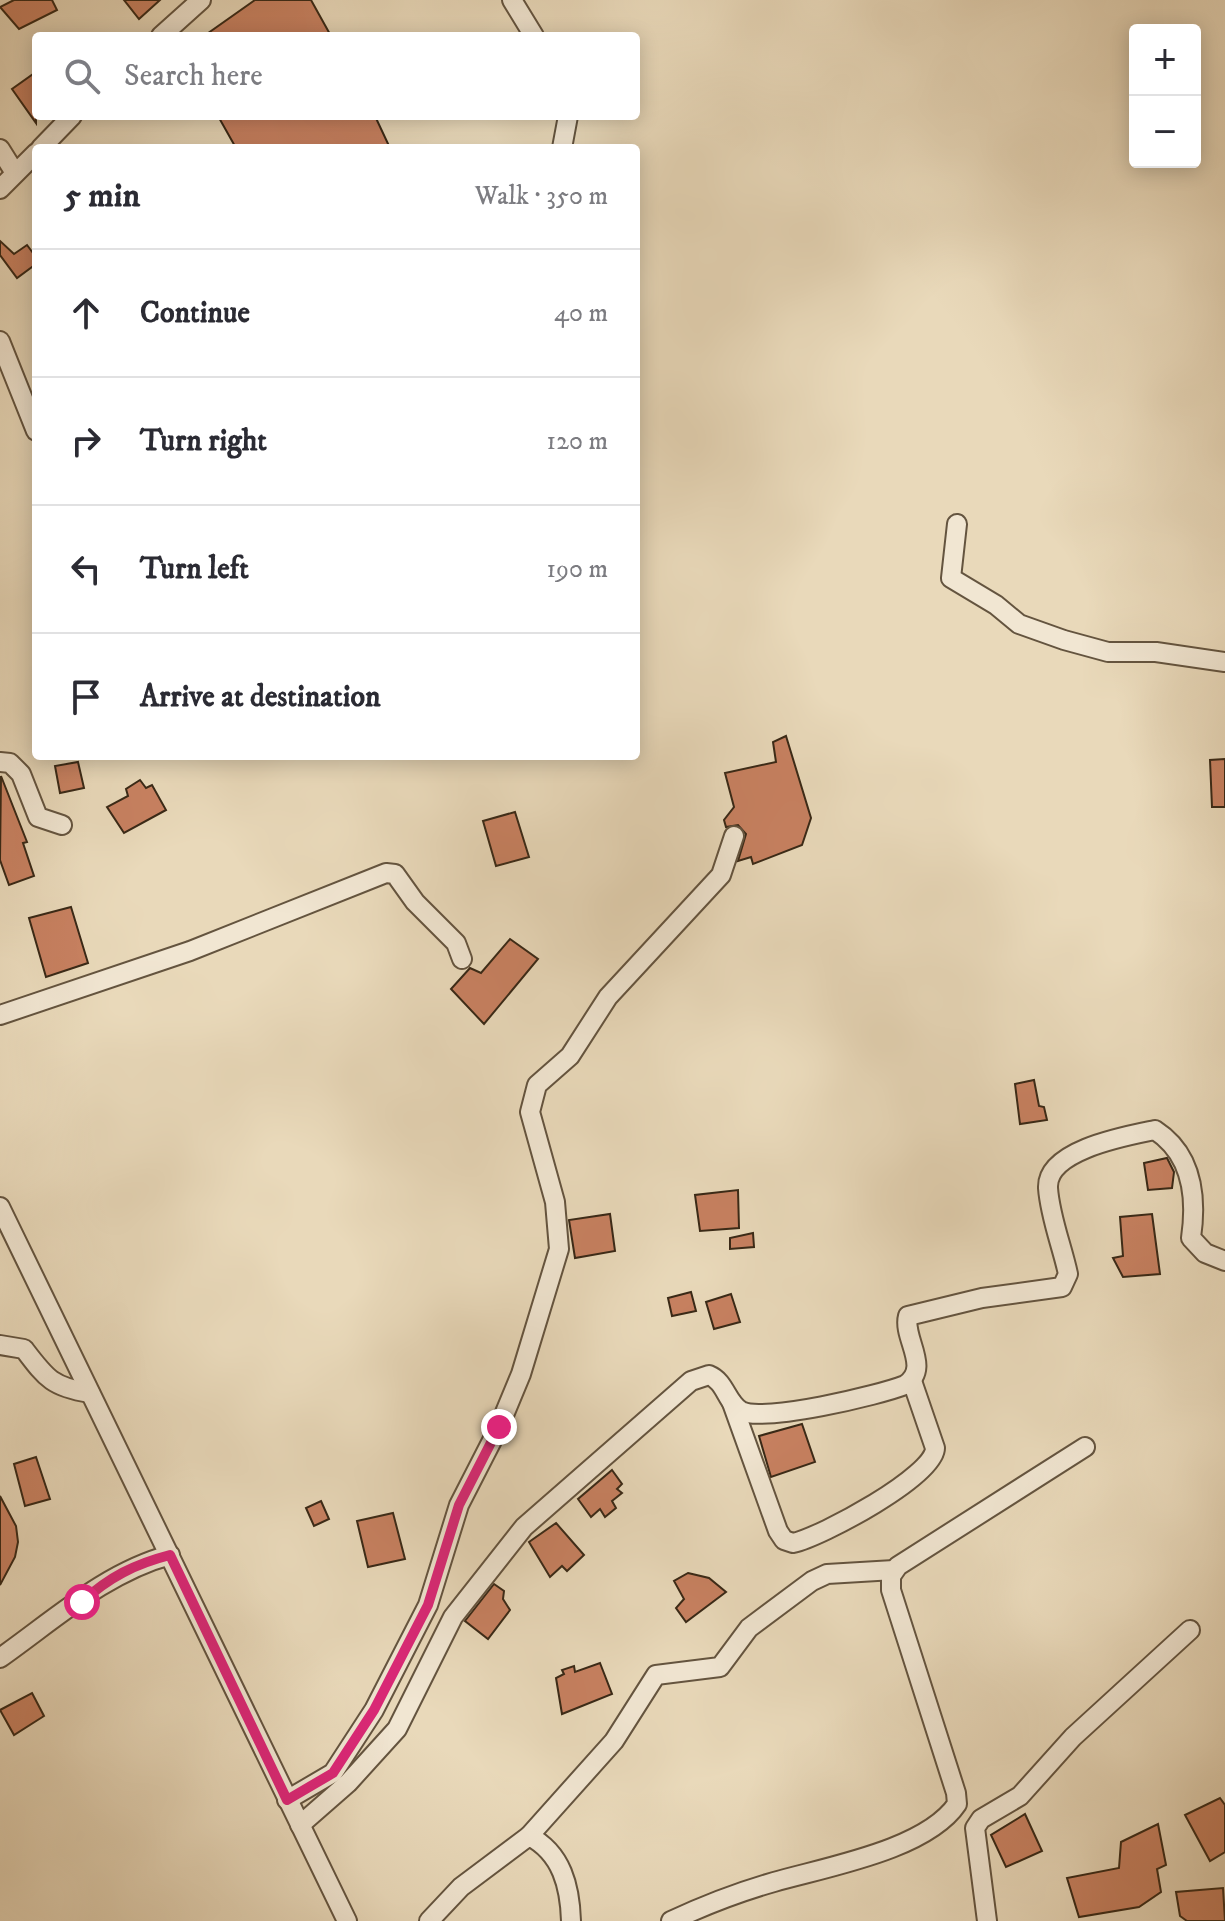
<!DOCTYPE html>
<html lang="en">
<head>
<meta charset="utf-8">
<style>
  :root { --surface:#fff; --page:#f2f2f3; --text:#2b2b33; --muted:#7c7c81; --line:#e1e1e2 }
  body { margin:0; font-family:"IM FELL DW Pica",serif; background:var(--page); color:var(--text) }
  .controls { position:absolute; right:24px; top:24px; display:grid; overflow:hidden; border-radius:8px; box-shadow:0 4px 20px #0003 }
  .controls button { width:72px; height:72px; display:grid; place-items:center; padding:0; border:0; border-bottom:2px solid var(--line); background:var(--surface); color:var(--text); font:40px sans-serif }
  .stop { position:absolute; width:24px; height:24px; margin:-18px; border:6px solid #db2777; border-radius:50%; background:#fff }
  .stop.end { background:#db2777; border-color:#fff; box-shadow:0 2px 8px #0008 }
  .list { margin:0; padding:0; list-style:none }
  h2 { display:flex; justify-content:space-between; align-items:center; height:104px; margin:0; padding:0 32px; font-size:34px }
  h2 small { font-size:26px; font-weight:400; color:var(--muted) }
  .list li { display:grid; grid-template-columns:52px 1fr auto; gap:24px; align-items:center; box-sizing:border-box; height:128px; padding:0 32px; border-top:2px solid var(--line) }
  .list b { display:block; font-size:30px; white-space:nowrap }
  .list em { font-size:26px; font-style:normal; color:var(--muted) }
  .icon { flex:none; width:44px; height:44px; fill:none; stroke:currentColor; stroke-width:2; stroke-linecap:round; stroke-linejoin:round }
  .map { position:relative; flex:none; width:1225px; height:1921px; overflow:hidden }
  .search { position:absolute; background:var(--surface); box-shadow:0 4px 20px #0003; left:32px; top:32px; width:608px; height:88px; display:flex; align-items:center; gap:20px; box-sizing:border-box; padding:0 28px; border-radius:8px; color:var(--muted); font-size:30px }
  .panel { position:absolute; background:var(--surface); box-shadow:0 4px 20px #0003; left:32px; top:144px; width:608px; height:616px; border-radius:8px }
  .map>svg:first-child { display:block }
  .building { fill:#c88161; stroke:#382816; stroke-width:2 }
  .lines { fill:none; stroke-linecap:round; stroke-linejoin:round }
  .street-casing { stroke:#64543f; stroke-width:22 }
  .street { stroke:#f1e6d2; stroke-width:18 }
  .route { stroke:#db2777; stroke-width:10 }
</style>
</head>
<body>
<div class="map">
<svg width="1225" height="1921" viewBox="0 0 1225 1921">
  <rect width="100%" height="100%" fill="#e9d9ba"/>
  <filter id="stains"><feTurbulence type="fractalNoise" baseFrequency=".0025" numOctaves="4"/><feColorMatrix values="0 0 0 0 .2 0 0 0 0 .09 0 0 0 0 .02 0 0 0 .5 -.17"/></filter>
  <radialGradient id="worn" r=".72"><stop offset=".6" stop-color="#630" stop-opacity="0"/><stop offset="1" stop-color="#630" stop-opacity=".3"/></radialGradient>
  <g class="building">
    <polygon points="14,0 52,0 57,10 19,29 0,7"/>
    <polygon points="124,0 160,0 139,19"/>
    <polygon points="255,0 311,0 331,36 204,36"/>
    <polygon points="36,72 36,123 12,89"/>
    <polygon points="218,116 375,116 390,148 236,148"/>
    <polygon points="0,241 14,254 27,245 36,257 36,264 17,278 0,255"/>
    <polygon points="786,736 811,818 802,845 753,864 751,857 738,861 746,834 738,825 726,827 724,820 734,807 725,773 776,762 773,742"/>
    <polygon points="1225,759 1225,807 1212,807 1210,760"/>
    <polygon points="78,762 84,788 60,793 55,766"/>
    <polygon points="1,776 27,842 23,843 34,876 9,885 0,860"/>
    <polygon points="140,780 146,788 152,785 166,810 124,833 107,807 128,796 126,789"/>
    <polygon points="515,812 529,857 496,866 483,821"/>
    <polygon points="71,907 88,963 46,977 29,918"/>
    <polygon points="510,939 538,959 484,1024 451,989 470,968 481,973"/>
    <polygon points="1034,1080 1039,1106 1044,1107 1047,1120 1020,1124 1015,1084"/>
    <polygon points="1167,1158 1174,1172 1172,1188 1148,1190 1144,1163"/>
    <polygon points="738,1190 739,1228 700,1231 695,1195"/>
    <polygon points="610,1214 615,1251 575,1258 569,1220"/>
    <polygon points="1152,1214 1160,1274 1123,1277 1113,1258 1123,1256 1120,1217"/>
    <polygon points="753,1233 754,1247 730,1249 730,1238"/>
    <polygon points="691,1292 696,1311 672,1316 668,1298"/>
    <polygon points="731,1294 740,1322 714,1329 706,1302"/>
    <polygon points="802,1424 815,1462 771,1477 759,1436"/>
    <polygon points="36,1457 50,1499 25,1506 14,1464"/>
    <polygon points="612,1470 622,1484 617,1489 622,1493 612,1501 616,1508 605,1517 600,1509 591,1517 578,1499"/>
    <polygon points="0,1496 16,1526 18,1542 15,1557 0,1585"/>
    <polygon points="321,1501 329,1519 314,1526 306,1508"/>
    <polygon points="393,1513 405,1559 368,1567 357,1521"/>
    <polygon points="556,1523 584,1555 567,1571 562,1566 550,1577 529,1542"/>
    <polygon points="688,1573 709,1578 726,1592 686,1622 676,1608 684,1599 674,1581"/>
    <polygon points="494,1584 504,1591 503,1599 510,1610 488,1639 465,1621"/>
    <polygon points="600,1663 612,1694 562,1714 556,1678 564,1674 562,1670 574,1666 575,1672"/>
    <polygon points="32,1693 44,1716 14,1735 0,1710"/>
    <polygon points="1220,1798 1225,1805 1225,1852 1210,1861 1185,1815"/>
    <polygon points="1025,1814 1042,1851 1006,1867 991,1835"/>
    <polygon points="1158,1824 1166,1865 1157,1869 1161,1892 1139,1907 1079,1917 1067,1878 1119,1868 1121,1842"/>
    <polygon points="1223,1888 1225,1921 1187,1921 1180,1916 1176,1892"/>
  </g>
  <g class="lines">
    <g class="street-casing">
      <g id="street">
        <polyline points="512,0 534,36"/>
        <polyline points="161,36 201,0"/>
        <polyline points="41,148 72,116"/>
        <polyline points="562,148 568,116"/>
        <polyline points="0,149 15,173"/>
        <polyline points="0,189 36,153"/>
        <polyline points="0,341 36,431"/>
        <polyline points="957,524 951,578 996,605 1019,624 1064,640 1108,652 1156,652 1225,662"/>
        <polyline points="0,762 10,763 21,774 38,817 62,825"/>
        <polyline points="0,1015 190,951 386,873 395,874 415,902 456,943 462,959"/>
        <polyline points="0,1207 347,1921"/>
        <path d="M0,1345L24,1349C46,1378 52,1387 90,1393"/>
        <path d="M732,1403L778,1531L784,1540L793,1543C821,1537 935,1476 935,1448L912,1381"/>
        <path d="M0,1658C54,1620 106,1572 170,1555"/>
        <polyline points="287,1800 333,1773 374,1710 428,1605 459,1505 499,1427 521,1374 559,1249 555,1202 530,1112 537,1085 570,1056 608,997 721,875 734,836"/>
        <path d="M300,1825L348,1783L397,1729L453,1617L524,1527L691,1381L709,1375C726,1382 726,1402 741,1411C763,1423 880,1395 905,1385C932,1368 902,1338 908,1316L982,1298L1062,1287L1068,1274C1062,1246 1050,1217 1048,1188C1046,1150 1126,1136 1155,1130C1192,1154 1197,1197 1191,1238L1205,1253L1225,1261"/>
        <polyline points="529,1836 614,1741 656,1675 720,1667 749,1628 812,1581 827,1574 894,1570"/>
        <path d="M429,1921L461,1887L529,1836C562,1853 570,1887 571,1921"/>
        <path d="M671,1921C705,1905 739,1892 774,1882C826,1867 926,1850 957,1804L956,1793L891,1590V1576L898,1566L1085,1447"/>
        <polyline points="987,1921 975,1828 981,1819 1020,1796 1073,1737 1190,1630"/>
      </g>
    </g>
    <use href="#street" class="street"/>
  </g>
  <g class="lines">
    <path class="route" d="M82,1602C109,1577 135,1564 170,1555L287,1800L333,1773L374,1710L428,1605L459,1505L499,1427"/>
  </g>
  <rect width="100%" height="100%" filter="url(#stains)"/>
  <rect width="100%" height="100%" fill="url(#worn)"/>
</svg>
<div class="controls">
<button>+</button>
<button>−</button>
</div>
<div class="stop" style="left:82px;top:1602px"></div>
<div class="stop end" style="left:499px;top:1427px"></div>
<div class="search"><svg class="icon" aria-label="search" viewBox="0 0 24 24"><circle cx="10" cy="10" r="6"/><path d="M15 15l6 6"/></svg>Search here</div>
<section class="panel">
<h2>5 min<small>Walk · 350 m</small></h2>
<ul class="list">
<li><svg class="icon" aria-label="ahead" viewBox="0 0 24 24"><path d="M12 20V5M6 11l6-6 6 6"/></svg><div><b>Continue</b></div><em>40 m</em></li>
<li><svg class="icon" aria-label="right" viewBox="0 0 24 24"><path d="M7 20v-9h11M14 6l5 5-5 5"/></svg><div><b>Turn right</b></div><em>120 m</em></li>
<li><svg class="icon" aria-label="left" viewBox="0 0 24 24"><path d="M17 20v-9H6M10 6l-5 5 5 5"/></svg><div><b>Turn left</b></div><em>190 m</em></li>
<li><svg class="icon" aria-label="arrive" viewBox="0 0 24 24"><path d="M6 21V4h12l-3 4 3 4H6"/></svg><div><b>Arrive at destination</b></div></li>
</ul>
</section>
</div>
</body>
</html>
